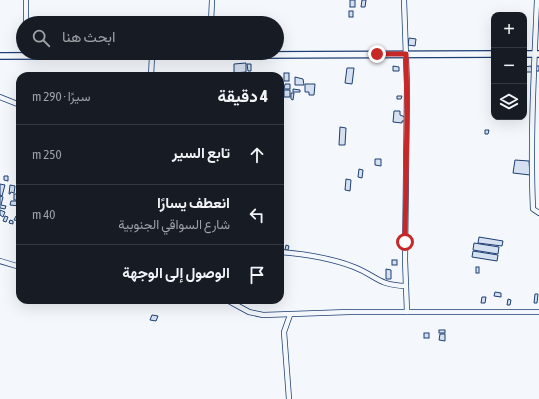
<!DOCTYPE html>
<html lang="ar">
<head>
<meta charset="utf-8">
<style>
  :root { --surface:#171b24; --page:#20242c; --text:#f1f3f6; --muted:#9ea1a6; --line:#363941 }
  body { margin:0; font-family:"Asap Condensed",Vazirmatn,sans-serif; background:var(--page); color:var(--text); direction:rtl }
  .controls { position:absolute; right:12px; top:12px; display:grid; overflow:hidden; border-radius:8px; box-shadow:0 4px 16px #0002 }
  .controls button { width:36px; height:36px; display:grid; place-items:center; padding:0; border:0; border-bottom:1px solid var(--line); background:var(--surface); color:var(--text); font:20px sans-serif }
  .stop { position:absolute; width:12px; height:12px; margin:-9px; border:3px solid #c62828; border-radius:50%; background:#fff }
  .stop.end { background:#c62828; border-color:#fff; box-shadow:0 1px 4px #0008 }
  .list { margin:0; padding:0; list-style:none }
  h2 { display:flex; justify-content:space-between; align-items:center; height:52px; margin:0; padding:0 16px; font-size:17px }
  h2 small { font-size:13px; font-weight:400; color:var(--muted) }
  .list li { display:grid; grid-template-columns:26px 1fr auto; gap:12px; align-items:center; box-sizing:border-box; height:60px; padding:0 16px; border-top:1px solid var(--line) }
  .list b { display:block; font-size:15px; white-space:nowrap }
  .list p { margin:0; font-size:13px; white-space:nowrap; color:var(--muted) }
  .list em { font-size:13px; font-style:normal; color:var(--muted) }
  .icon { flex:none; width:22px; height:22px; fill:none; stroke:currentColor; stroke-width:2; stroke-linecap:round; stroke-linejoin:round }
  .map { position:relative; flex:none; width:539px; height:399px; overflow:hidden; direction:ltr }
  .search { position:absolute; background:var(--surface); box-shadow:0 4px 16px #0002; left:16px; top:16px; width:268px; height:44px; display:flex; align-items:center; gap:10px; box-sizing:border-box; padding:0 14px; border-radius:22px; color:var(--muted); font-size:15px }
  .panel { position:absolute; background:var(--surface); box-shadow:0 4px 16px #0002; left:16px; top:72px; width:268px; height:232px; border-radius:12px; direction:rtl }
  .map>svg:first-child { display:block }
  .building { fill:#d5e0f0; stroke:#1d3f73 }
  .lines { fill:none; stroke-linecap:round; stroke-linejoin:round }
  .minor-casing { stroke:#1d3f73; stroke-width:6 }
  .tertiary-casing { stroke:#1d3f73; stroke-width:8 }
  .minor { stroke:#f4f7fb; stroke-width:4.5 }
  .tertiary { stroke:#f4f7fb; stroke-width:5.5 }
  .route { stroke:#c62828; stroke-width:5 }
</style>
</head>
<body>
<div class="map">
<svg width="539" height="399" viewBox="0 0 539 399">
  <rect width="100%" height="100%" fill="#f4f7fb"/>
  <g class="building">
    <rect x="350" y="0" width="5" height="7"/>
    <polygon points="362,0 366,0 365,7 361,7"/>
    <rect x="349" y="11" width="4" height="6"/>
    <polygon points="409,38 416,39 415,46 408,45"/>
    <polygon points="246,63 246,72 234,73 234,64"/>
    <polygon points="247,64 251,64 251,71 248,71"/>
    <polygon points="393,66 399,67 399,71 393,71"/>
    <polygon points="531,66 532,72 524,72 524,67"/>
    <rect x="536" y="66" width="3" height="5"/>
    <polygon points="347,68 354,68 352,84 345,83"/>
    <rect x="284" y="73" width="5" height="8"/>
    <polygon points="295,77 303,79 304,85 295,85"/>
    <polygon points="285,84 290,84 290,89 284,89"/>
    <polygon points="305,84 315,84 314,95 309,95 309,92 305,92"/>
    <polygon points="293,89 300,90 300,92 293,92"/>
    <rect x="284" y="90" width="6" height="7"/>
    <polygon points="291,93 294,93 293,100 291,99"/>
    <polygon points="397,96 402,96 401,99 397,99"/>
    <polygon points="394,111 400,111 400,115 405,117 405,121 402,121 402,123 393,122"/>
    <polygon points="340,127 346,128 345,145 339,145"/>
    <polygon points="485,130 489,130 488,134 485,134"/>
    <polygon points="375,159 381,159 381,166 375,165"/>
    <polygon points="515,160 529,161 530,175 513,173"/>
    <polygon points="359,169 363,170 362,178 358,177"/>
    <polygon points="4,176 8,176 8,181 4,180"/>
    <polygon points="346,179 351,180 350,191 345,190"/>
    <polygon points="0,184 5,185 2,196 0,195"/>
    <polygon points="10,185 15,186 14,193 11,192 10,194 9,194"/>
    <rect x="14" y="194" width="4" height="6"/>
    <polygon points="0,196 3,197 1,205 6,206 5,209 0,208"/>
    <polygon points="11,201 19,201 19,206 10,205"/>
    <polygon points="0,210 5,212 3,217 0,215"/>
    <polygon points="5,216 8,217 6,222 3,221"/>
    <polygon points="16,216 20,217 20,221 14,220"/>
    <polygon points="10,220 13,221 13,224 9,223"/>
    <polygon points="479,237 503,241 502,246 478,243"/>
    <polygon points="474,243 499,247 498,254 473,250"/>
    <polygon points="286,245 289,246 288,250 285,250"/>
    <polygon points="473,251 498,255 497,261 472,257"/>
    <rect x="392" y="260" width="5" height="5"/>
    <rect x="476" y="267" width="3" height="6"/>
    <polygon points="386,269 391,270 391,279 386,279"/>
    <polygon points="495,292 501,293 501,297 494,296"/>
    <polygon points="535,294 538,294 537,303 534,303"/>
    <polygon points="482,297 486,297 485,303 481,303"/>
    <polygon points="508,299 511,300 510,305 507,305"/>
    <polygon points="152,315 158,316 156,321 150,320"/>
    <rect x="439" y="330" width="6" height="3"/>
    <rect x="424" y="333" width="5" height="5"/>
    <polygon points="440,334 445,334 445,341 439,340"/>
  </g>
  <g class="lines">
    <g class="minor-casing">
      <g id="minor">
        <polyline points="26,0 26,23"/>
        <polyline points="404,0 407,85 405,260 407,312"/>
        <path d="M537,0C534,70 530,139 533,209L539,213"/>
        <polyline points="211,23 212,0"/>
        <polyline points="151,76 152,56"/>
        <polyline points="0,97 20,105"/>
        <path d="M280,252C304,254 331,258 354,267C377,276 377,285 406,286"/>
        <polyline points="0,261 20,267"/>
        <polyline points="227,300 249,312 263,315 349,312 539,312"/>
        <polyline points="289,399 284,332 290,315"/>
      </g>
    </g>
    <g class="tertiary-casing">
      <g id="tertiary">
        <polyline points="524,54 539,54"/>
        <polyline points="0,56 494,54"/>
      </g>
    </g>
    <use href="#minor" class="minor"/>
    <use href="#tertiary" class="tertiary"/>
  </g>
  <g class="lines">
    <polyline class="route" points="377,54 406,54 407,114 405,242"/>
  </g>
</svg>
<div class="controls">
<button>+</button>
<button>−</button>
<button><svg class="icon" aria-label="layers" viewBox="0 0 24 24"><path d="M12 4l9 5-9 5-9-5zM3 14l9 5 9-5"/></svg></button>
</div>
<div class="stop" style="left:405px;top:242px"></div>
<div class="stop end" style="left:377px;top:54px"></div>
<div class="search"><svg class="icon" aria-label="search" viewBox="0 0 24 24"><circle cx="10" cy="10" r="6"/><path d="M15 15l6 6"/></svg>ابحث هنا</div>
<section class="panel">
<h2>4 دقيقة<small>سيرًا · 290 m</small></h2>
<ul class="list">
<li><svg class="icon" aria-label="ahead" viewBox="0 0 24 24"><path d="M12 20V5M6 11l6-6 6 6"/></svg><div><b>تابع السير</b></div><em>250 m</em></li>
<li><svg class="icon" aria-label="left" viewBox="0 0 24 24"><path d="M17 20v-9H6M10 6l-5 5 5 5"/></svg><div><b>انعطف يسارًا</b><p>شارع السواقي الجنوبية</p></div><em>40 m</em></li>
<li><svg class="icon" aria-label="arrive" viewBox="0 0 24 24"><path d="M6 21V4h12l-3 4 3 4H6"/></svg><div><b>الوصول إلى الوجهة</b></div></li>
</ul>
</section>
</div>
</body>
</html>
